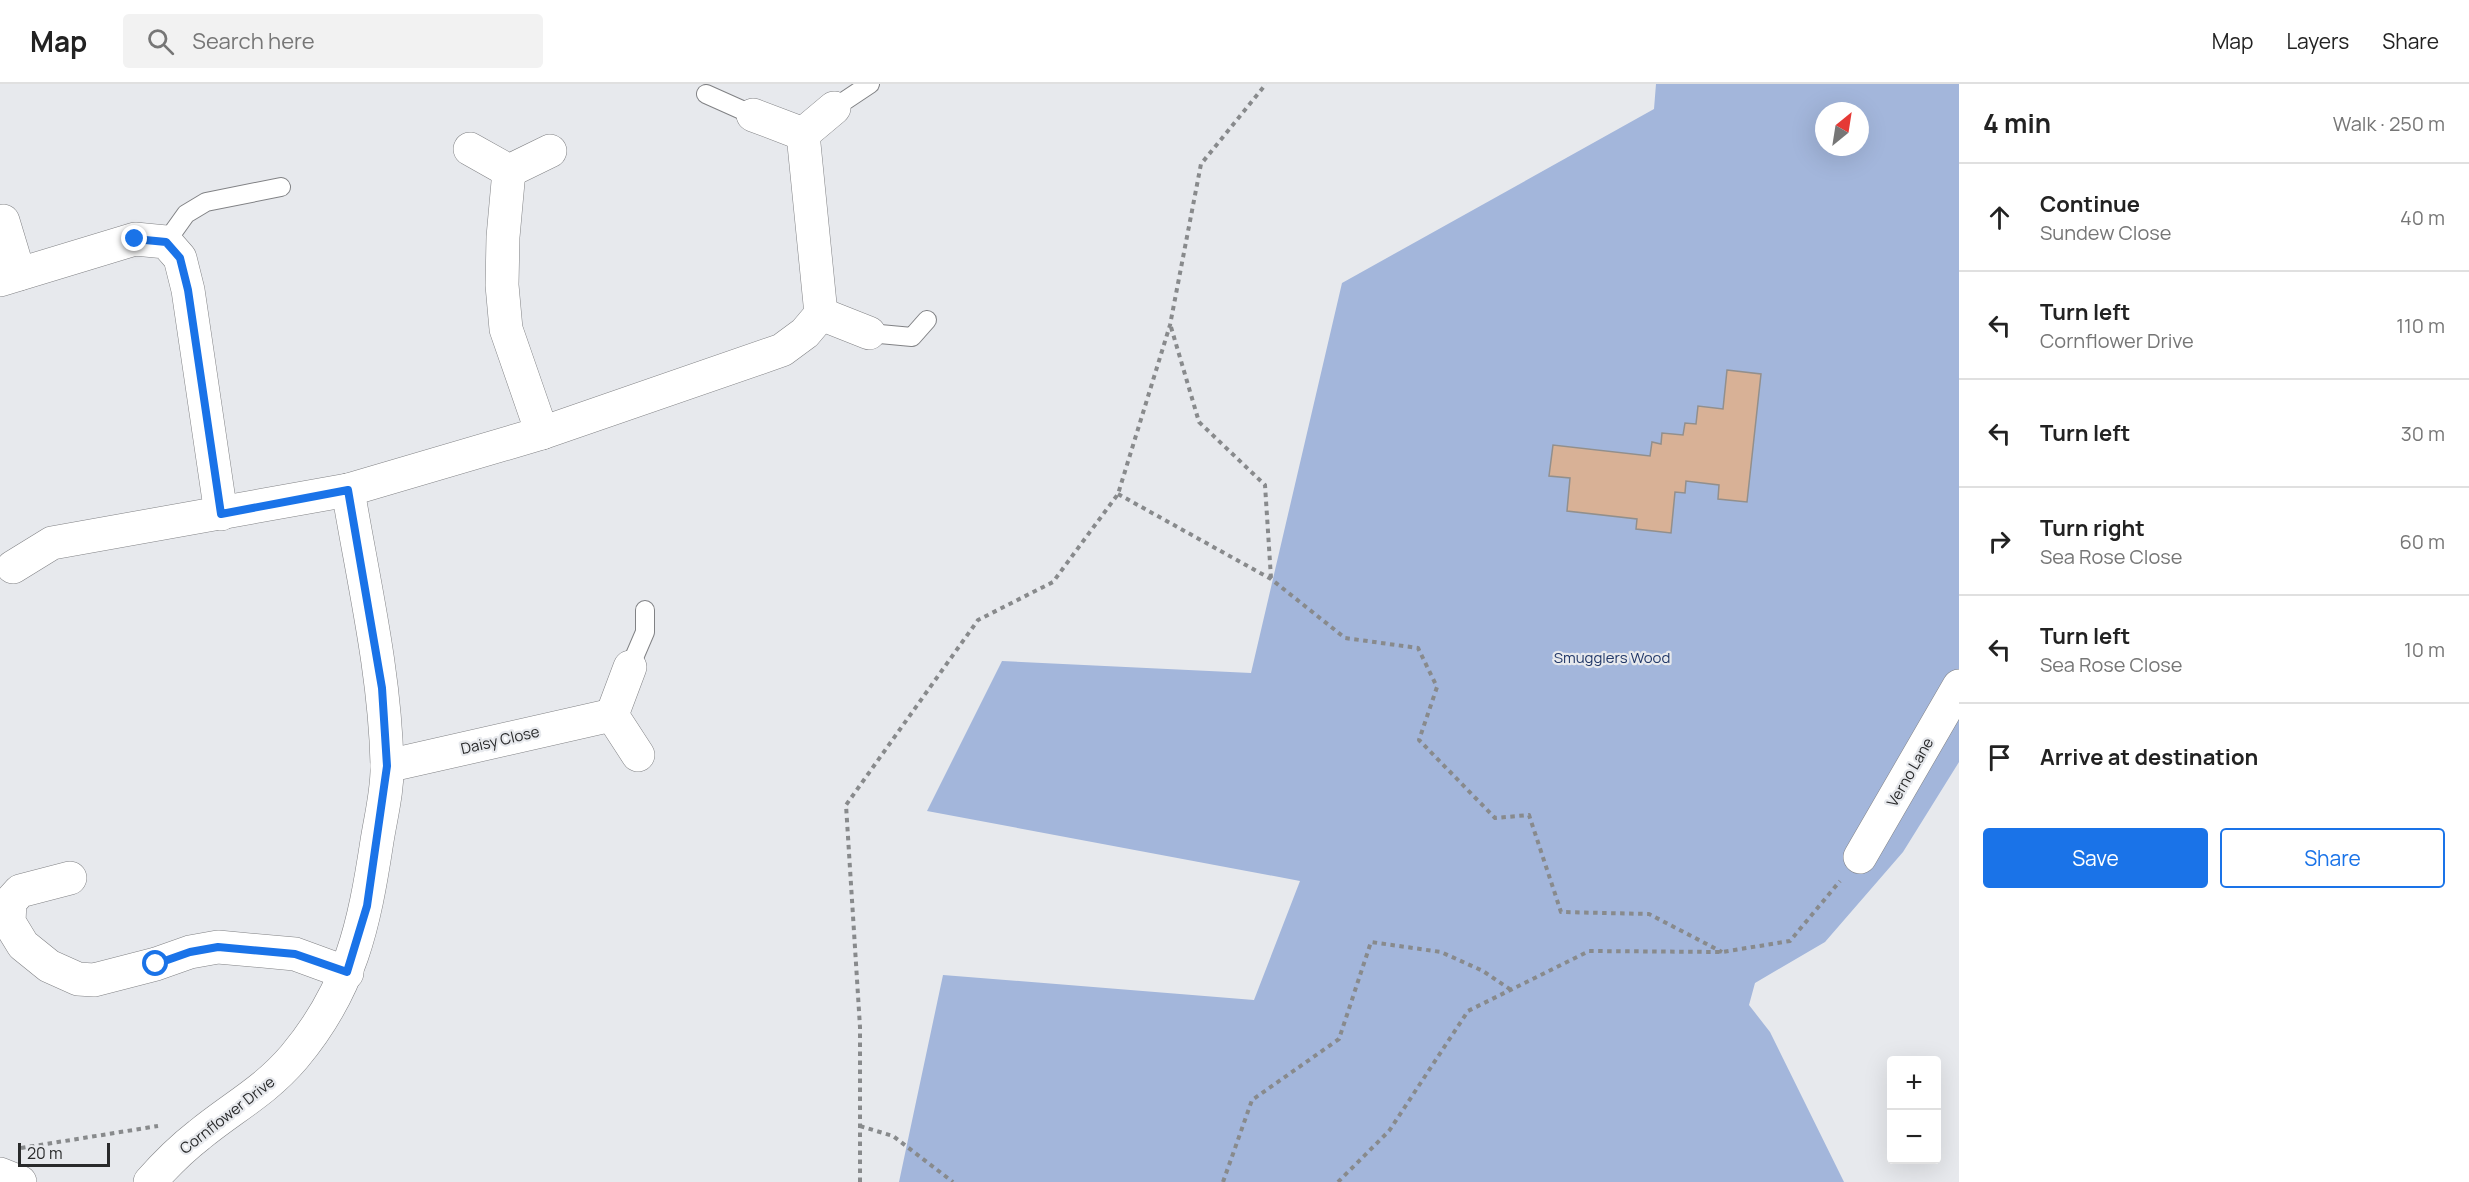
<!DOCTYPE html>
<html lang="en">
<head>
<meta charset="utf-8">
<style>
  :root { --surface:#fff; --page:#f2f2f2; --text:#222; --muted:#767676; --line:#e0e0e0; --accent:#1a73e8 }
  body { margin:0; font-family:Manrope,sans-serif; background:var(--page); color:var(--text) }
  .controls { position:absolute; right:18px; bottom:18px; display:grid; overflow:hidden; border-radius:6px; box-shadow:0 6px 24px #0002 }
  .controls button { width:54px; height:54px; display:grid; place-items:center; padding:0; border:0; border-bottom:2px solid var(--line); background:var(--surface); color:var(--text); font:30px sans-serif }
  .compass { position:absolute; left:1815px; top:18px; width:54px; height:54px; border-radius:50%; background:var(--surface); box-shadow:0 6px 24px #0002; rotate:30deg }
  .scale { position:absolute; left:18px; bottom:15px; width:92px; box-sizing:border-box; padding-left:6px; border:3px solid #292a2b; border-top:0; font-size:16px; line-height:21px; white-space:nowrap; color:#292a2b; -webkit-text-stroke:4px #e7e9ed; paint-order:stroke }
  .stop { position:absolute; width:18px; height:18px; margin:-14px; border:4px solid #1a73e8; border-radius:50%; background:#fff }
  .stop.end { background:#1a73e8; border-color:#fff; box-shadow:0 2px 6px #0008 }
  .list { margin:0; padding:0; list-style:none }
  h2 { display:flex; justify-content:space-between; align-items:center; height:78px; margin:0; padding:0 24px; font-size:26px }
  h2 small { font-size:20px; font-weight:400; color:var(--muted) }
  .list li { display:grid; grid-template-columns:39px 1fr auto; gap:18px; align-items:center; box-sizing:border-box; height:108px; padding:0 24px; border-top:2px solid var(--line) }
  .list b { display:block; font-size:22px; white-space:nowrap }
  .list p { margin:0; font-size:20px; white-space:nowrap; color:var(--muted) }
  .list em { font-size:20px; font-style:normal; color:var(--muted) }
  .actions { display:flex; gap:12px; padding:18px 24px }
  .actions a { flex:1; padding:14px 0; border:2px solid var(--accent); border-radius:6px; text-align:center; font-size:21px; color:var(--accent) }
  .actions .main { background:var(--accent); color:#fff }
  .icon { flex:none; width:33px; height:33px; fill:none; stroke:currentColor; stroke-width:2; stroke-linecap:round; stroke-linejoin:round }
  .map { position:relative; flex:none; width:1959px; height:1098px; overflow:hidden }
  header { display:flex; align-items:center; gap:36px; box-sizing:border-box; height:84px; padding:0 30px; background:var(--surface); border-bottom:2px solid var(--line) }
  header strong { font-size:28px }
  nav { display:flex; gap:33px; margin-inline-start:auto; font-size:21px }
  .search { width:420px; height:54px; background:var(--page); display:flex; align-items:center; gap:15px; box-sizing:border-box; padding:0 21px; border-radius:6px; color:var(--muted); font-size:22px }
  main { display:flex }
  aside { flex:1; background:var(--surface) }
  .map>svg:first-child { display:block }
  .green { fill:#a3b6db; fill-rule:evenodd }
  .building { fill:#d8b196; stroke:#928f8c; stroke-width:1.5 }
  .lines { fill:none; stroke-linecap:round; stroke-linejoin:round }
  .service-casing { stroke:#818285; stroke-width:20 }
  .minor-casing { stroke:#818285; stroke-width:34 }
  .path { stroke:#888a8c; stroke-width:4; stroke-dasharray:4.5 4.5; stroke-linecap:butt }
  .service { stroke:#fff; stroke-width:18 }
  .minor { stroke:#fff; stroke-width:33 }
  .route { stroke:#1a73e8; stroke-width:8 }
  .labels { text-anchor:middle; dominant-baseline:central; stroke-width:4.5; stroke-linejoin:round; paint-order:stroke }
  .park-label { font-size:15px; fill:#223969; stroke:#e7e9ed }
  .street-label { font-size:15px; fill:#292a2b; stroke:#e7e9ed }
</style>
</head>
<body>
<header>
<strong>Map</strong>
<div class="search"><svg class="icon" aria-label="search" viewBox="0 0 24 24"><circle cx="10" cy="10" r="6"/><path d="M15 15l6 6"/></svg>Search here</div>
<nav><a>Map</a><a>Layers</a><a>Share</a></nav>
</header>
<main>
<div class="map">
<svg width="1959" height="1098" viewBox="0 0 1959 1098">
  <rect width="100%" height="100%" fill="#e7e9ed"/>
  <path class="green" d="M1656,0H1959V678L1903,768L1825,858L1755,899L1749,921L1770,948L1844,1098H899L943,891L1254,916L1300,797L927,727L1002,577L1251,589L1342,199L1654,25ZM1824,27H1860V63H1824Z"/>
  <polygon class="building" points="1727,286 1761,290 1747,418 1718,415 1719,401 1686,397 1685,409 1675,408 1671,449 1636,445 1637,435 1567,427 1570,394 1549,392 1553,361 1650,372 1652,358 1661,360 1662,349 1683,351 1685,339 1696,340 1698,322 1723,325"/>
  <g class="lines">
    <g class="service-casing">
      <g id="service">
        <polyline points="706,10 753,31"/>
        <polyline points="834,24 870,0"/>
        <polyline points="166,158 186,130 206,118 281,103"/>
        <polyline points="869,249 912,253 927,236"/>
        <polyline points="630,583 645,548 645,526"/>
      </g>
    </g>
    <g class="minor-casing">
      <g id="minor">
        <polyline points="753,31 803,50 834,24"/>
        <polyline points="470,65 509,87 550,67"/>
        <polyline points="509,87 503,153 502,201 506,245 542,349"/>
        <polyline points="3,137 19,190"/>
        <polyline points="0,196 135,155 166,158 180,174 188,206 221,430"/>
        <polyline points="821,230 869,249"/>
        <polyline points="13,483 52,459 348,406 542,349 782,266 805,249 821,230 803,50"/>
        <polyline points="630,583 612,631 638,671"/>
        <polyline points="387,682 612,631"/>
        <polyline points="1860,773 1959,602"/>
        <polyline points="70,794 20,807 10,818 9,838 23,861 49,882 78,895 94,896 156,880 190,868 218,863 295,870 347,889"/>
        <polyline points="0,1090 20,1098"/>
        <path d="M150,1098C165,1081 181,1065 199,1051C233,1023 264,1008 294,973C351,905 364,842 377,757C381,732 388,705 387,680C385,588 363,496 348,406"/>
      </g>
    </g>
    <g class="path">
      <polyline points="1171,243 1199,338 1265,401 1271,494"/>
      <polyline points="1118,410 1271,495 1345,554 1418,564 1437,603 1419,656 1495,734 1529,731 1561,828 1649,830 1722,868"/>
      <polyline points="860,1042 893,1052 953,1098"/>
      <polyline points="21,1064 158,1042"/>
      <polyline points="860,1098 860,943 846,721 978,536 1053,498 1118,410 1170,241 1201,80 1266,0"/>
      <polyline points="1223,1098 1252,1016 1339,955 1371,858 1441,868 1483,887 1511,906"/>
      <polyline points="1338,1098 1389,1047 1468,927 1589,867 1722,868 1790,857 1840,797"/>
    </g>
    <use href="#service" class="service"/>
    <use href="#minor" class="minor"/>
  </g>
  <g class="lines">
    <polyline class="route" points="135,155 166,158 180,174 188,206 221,430 348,406 382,604 387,682 367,822 347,888 295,870 218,863 190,868 156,880"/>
  </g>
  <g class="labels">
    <g class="park-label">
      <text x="1612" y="573">Smugglers Wood</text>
    </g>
    <g class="street-label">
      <text transform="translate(500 656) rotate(-13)">Daisy Close</text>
      <text transform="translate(1910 688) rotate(-60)">Verno Lane</text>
      <text transform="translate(227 1031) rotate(-38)">Cornflower Drive</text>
    </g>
  </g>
</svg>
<div class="controls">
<button>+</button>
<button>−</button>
</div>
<svg class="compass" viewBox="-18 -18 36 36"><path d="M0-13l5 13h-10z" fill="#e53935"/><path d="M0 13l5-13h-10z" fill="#767676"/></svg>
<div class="scale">20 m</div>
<div class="stop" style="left:156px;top:880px"></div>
<div class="stop end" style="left:135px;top:155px"></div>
</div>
<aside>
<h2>4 min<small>Walk · 250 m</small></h2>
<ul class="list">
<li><svg class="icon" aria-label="ahead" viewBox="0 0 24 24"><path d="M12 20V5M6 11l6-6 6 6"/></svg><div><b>Continue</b><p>Sundew Close</p></div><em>40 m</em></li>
<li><svg class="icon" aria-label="left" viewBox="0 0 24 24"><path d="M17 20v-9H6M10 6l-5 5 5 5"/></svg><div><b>Turn left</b><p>Cornflower Drive</p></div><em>110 m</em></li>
<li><svg class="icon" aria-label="left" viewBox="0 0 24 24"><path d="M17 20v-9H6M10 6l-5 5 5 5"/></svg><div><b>Turn left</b></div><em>30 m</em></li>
<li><svg class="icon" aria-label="right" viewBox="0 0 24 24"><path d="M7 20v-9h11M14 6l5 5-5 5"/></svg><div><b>Turn right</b><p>Sea Rose Close</p></div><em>60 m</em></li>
<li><svg class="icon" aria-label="left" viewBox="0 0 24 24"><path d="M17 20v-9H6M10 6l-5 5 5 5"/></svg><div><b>Turn left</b><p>Sea Rose Close</p></div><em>10 m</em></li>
<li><svg class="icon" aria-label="arrive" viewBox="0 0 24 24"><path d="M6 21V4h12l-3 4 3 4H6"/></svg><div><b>Arrive at destination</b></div></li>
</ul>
<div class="actions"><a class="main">Save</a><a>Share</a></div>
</aside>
</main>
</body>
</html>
